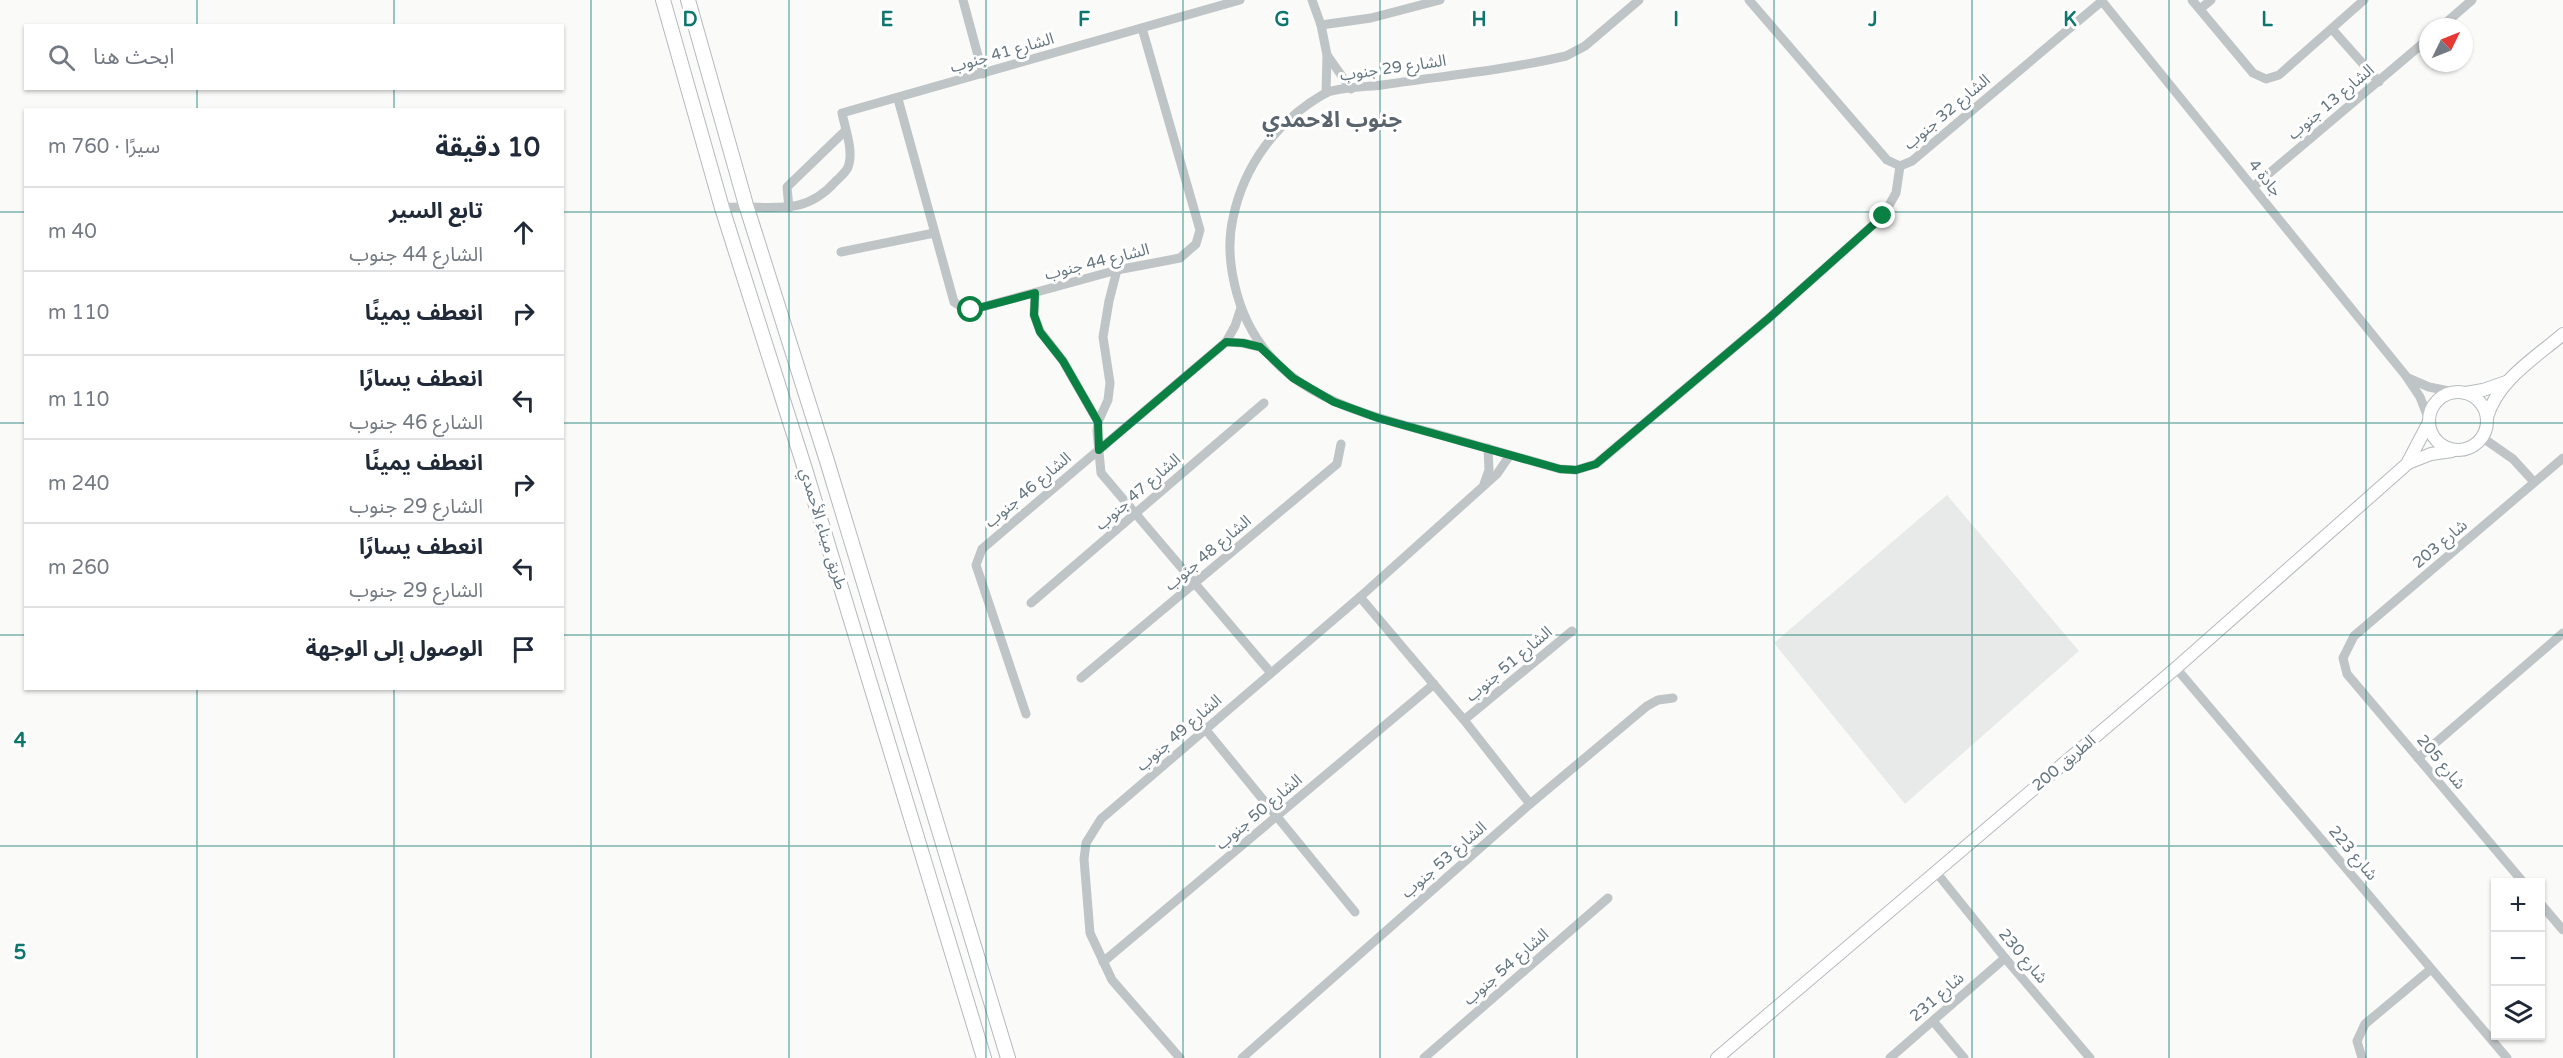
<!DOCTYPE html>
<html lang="ar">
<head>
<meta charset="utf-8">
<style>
  :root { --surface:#fff; --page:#f2f2f3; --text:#1f2937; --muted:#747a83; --line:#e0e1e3 }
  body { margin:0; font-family:"Varela Round","Noto Sans Arabic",sans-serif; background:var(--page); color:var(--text); direction:rtl }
  .controls { position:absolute; right:18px; bottom:18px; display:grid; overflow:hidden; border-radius:0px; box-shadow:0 2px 4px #0004 }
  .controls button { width:54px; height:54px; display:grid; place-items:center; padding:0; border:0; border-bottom:2px solid var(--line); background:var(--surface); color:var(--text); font:30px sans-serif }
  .compass { position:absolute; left:2419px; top:18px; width:54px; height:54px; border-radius:50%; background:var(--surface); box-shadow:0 2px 4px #0004; rotate:47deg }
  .stop { position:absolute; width:18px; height:18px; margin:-14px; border:4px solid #0b8043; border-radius:50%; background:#fff }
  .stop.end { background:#0b8043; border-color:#fff; box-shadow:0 2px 6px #0008 }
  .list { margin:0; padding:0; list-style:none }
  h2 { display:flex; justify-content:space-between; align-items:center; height:78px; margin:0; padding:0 24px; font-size:26px }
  h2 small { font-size:20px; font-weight:400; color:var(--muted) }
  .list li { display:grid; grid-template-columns:39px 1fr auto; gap:18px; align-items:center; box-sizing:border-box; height:84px; padding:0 24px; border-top:2px solid var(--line) }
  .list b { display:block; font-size:22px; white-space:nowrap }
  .list p { margin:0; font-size:20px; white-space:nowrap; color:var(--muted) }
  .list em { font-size:20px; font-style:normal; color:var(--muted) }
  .icon { flex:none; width:33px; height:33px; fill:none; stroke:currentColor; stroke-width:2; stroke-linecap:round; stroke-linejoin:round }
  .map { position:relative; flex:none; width:2563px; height:1058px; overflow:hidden; direction:ltr }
  .search { position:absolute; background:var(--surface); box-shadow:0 2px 4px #0004; left:24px; top:24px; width:540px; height:66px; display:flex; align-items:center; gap:15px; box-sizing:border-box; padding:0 21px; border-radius:0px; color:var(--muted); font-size:22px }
  .panel { position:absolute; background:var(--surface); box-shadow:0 2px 4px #0004; left:24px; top:108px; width:540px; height:582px; border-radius:0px; direction:rtl }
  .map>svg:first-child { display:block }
  .built { fill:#e8e9e9 }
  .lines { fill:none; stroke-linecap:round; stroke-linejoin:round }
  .secondary-casing { stroke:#b4babe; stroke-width:14 }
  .primary-casing { stroke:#b5babe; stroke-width:16 }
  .street { stroke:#bfc4c7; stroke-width:9 }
  .secondary { stroke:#fff; stroke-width:12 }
  .primary { stroke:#fff; stroke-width:14 }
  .route { stroke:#0b8043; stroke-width:8 }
  .grid { fill:none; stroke:#0f766e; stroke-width:1.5; stroke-opacity:0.55 }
  .labels { text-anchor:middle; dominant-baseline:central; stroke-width:6; stroke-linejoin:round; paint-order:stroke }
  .street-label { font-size:16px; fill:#667781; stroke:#fff }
  .district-label { font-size:22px; font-weight:bold; fill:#59646c; stroke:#fff }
  .grid-label { font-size:20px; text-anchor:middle; font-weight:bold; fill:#0f766e; stroke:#fff; stroke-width:6; stroke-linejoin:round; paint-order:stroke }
</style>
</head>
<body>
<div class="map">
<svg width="2563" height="1058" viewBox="0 0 2563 1058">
  <rect width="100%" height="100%" fill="#fafaf8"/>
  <polygon class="built" points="1947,495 2079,651 1905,804 1774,643"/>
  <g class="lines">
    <g class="secondary-casing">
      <g id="secondary">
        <circle cx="2458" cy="421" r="29"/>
        <polyline points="2466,393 2483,390 2506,382"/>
        <path d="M2487,417C2498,380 2535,358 2563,334"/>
        <polyline points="2408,463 2431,454 2452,451"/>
        <polyline points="1717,1058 2176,668 2407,464 2429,422"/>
      </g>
    </g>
    <g class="primary-casing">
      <g id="primary">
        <polyline points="663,0 722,208 805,469 984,1058"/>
        <polyline points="688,0 746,205 827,461 1008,1058"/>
      </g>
    </g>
    <g class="street">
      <polyline points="963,0 983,74"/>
      <polyline points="1312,0 1321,25 1327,55 1326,93"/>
      <path d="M1639,0L1585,46L1566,56C1506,70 1443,76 1382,85C1367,87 1336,87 1324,94C1277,121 1244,165 1233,218C1227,244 1230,269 1237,294C1264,391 1352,411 1437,434C1478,446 1519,457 1560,469L1576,470L1596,464L1769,318L1883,216L1896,193L1900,166"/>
      <polyline points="1749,0 1887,160 1900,166 1912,161 2102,1"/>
      <polyline points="2101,0 2406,376 2420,397 2429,420"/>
      <polyline points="2192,0 2253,73 2266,79 2279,75 2364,0"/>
      <polyline points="2200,9 2211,0"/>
      <polyline points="1321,25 1371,18 1440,0"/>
      <polyline points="2441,27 2472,0"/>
      <polyline points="2332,29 2379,82"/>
      <polyline points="1327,55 1351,89"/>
      <polyline points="898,99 954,302 963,308 971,310 1117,270 1180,258 1196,244 1200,230 1142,28"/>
      <polyline points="2253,187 2428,39"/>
      <path d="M722,208C767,203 801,220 835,182C840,177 848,171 849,164C853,149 845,128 842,113L1240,0"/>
      <polyline points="789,208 787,187 845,131"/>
      <polyline points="841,252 934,233"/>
      <polyline points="1117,270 1109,301 1103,337 1110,383 1108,400 1098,422 1097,431 1101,473 1271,673"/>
      <polyline points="1035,293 1034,315 1040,331 1063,361 1098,422"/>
      <polyline points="1226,342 1243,343 1260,347"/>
      <polyline points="2408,378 2429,387 2454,392"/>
      <polyline points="2483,438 2513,459 2534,482"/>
      <polyline points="1484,484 1489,470 1488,448"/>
      <polyline points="1360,597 1464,720 1530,804"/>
      <polyline points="1031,603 1264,403"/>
      <polyline points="2176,668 2507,1058"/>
      <polyline points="1081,678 1337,464 1341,444"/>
      <polyline points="1026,714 976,565 982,549 1226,342 1235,326 1241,308"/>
      <polyline points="1464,720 1572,631"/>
      <polyline points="1206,730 1355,912"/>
      <polyline points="2418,758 2563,633"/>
      <polyline points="1936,872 2005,958 2090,1058"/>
      <polyline points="2523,882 2353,681 2347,674 2343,658 2354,636 2563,458"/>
      <polyline points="2540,903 2563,930"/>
      <polyline points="1103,962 1434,684"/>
      <polyline points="1933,1021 1964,1058"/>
      <polyline points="1180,1058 1112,980 1090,933 1084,859 1086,843 1101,819 1360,597 1497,474 1510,455"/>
      <polyline points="1242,1058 1530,804 1647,706 1658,700 1673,698"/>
      <polyline points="1424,1058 1608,898"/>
      <polyline points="1890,1058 2005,958"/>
      <polyline points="2362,1058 2357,1041 2365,1024 2431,969"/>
    </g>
    <use href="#secondary" class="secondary"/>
    <use href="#primary" class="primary"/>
  </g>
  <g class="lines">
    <polyline class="route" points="971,310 1035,293 1034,315 1040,332 1063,361 1098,422 1099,450 1226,342 1243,343 1260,347 1293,378 1334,402 1378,418 1560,469 1576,470 1596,464 1769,318 1883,216"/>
  </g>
  <path class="grid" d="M197,0V26M394,0V26M591,0V1058M789,0V1058M986,0V1058M1183,0V1058M1380,0V1058M1577,0V1058M1774,0V1058M1972,0V1058M2169,0V1058M2366,0V1058M197,88V110M394,88V110M0,212H26M562,212H2563M0,423H26M562,423H2563M0,635H26M562,635H2563M197,688V1058M394,688V1058M0,846H2563"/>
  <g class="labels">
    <g class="street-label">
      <text transform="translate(1002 53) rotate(-16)">الشارع 41 جنوب</text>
      <text transform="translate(1393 68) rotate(-8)">الشارع 29 جنوب</text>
      <text transform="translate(2331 102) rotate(-40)">الشارع 13 جنوب</text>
      <text transform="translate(1947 112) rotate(-40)">الشارع 32 جنوب</text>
      <text transform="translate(2265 178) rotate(51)">جادة 4</text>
      <text transform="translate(1097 262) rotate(-14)">الشارع 44 جنوب</text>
      <text transform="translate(1028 490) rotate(-40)">الشارع 46 جنوب</text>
      <text transform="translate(1138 492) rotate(-41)">الشارع 47 جنوب</text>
      <text transform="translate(823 529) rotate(73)">طريق ميناء الأحمدي</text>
      <text transform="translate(2440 544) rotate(-40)">شارع 203</text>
      <text transform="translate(1208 553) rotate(-40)">الشارع 48 جنوب</text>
      <text transform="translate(1509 664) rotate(-40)">الشارع 51 جنوب</text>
      <text transform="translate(1179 733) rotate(-41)">الشارع 49 جنوب</text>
      <text transform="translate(2441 762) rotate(50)">شارع 205</text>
      <text transform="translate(2064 763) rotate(-40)">الطريق 200</text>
      <text transform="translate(1259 812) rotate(-40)">الشارع 50 جنوب</text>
      <text transform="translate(2353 853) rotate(50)">شارع 223</text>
      <text transform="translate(1444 860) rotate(-41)">الشارع 53 جنوب</text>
      <text transform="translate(2023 956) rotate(50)">شارع 230</text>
      <text transform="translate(1506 967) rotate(-41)">الشارع 54 جنوب</text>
      <text transform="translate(1937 997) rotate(-41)">شارع 231</text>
    </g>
    <g class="district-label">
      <text x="1332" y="120">جنوب الاحمدي</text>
    </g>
  </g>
  <g class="grid-label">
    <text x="690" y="26">D</text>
    <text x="887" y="26">E</text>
    <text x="1084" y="26">F</text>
    <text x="1282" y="26">G</text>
    <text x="1479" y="26">H</text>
    <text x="1676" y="26">I</text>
    <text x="1873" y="26">J</text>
    <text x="2070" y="26">K</text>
    <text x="2267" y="26">L</text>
    <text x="20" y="747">4</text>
    <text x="20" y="959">5</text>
  </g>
</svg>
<div class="controls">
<button>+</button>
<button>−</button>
<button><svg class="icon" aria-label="layers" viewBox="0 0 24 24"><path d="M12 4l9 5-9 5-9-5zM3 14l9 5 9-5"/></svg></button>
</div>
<svg class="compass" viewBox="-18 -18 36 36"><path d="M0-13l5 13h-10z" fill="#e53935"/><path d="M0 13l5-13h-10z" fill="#747a83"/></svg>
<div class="stop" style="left:971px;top:310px"></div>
<div class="stop end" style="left:1883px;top:216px"></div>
<div class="search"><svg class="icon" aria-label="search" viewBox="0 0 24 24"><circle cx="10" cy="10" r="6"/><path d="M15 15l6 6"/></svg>ابحث هنا</div>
<section class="panel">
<h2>10 دقيقة<small>سيرًا · 760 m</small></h2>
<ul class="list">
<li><svg class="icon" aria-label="ahead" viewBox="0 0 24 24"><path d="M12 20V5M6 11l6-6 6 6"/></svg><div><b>تابع السير</b><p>الشارع 44 جنوب</p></div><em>40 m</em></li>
<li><svg class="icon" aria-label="right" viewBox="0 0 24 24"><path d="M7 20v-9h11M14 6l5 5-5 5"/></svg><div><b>انعطف يمينًا</b></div><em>110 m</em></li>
<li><svg class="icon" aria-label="left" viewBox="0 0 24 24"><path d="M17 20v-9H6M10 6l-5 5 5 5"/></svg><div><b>انعطف يسارًا</b><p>الشارع 46 جنوب</p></div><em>110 m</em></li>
<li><svg class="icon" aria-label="right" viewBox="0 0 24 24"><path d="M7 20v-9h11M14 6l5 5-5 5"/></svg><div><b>انعطف يمينًا</b><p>الشارع 29 جنوب</p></div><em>240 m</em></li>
<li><svg class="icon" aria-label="left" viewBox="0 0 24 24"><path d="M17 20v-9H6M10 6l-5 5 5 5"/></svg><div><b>انعطف يسارًا</b><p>الشارع 29 جنوب</p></div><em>260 m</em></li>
<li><svg class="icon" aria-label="arrive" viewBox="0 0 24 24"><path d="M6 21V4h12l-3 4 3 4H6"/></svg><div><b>الوصول إلى الوجهة</b></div></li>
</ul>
</section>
</div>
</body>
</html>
